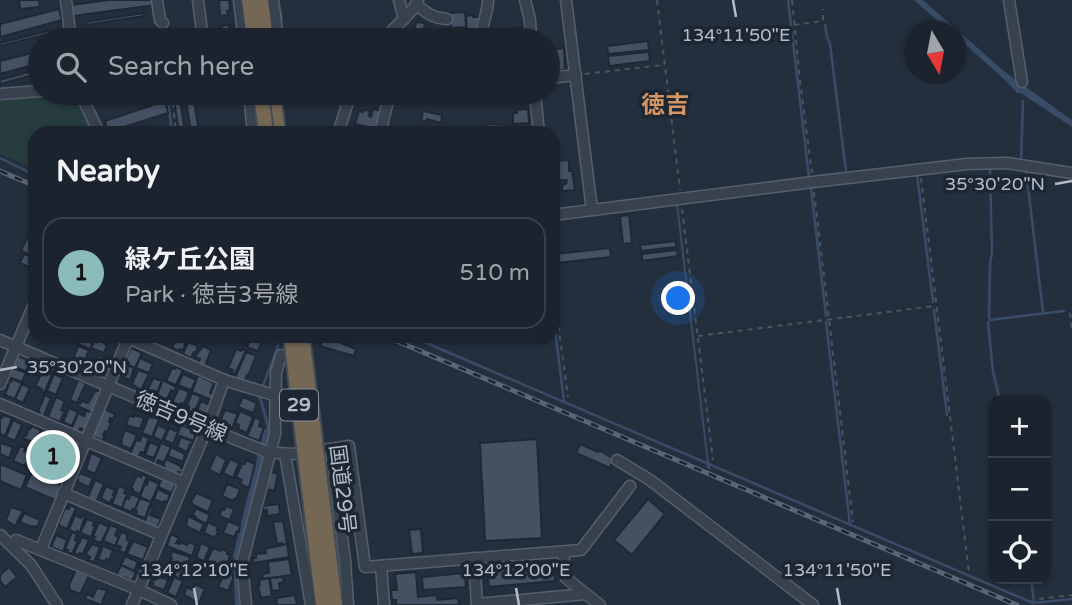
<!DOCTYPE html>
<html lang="en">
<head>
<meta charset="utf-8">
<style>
  :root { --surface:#1b232e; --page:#242b36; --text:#f1f3f6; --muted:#a0a4aa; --line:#39404a; --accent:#8bbbb9 }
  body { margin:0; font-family:"Varela Round","Noto Sans JP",sans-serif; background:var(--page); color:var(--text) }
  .controls { position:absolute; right:21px; bottom:21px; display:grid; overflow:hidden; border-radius:14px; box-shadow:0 2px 5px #0004 }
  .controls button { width:63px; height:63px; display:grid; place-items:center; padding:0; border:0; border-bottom:2px solid var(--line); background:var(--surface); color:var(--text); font:35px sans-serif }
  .compass { position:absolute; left:904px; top:21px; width:63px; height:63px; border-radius:50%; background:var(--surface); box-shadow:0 2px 5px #0004; rotate:170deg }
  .you { position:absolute; left:679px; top:299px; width:24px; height:24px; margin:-18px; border:5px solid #fff; border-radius:50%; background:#1a73e8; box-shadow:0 0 0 10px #1a73e833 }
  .badge { display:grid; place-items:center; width:46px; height:46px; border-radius:50%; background:var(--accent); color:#111; font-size:23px; font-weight:700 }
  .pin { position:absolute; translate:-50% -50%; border:4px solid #fff; box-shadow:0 2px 7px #0006 }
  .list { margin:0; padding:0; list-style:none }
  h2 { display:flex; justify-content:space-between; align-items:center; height:91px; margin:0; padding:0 28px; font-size:30px }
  h2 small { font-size:23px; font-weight:400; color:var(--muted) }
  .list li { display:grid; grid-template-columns:46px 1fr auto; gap:21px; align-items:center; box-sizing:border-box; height:112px; margin:0 14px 14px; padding:0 14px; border:2px solid var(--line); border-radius:21px }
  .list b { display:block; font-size:26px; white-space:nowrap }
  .list p { margin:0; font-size:23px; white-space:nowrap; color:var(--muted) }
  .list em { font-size:23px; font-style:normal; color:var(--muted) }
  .icon { flex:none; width:38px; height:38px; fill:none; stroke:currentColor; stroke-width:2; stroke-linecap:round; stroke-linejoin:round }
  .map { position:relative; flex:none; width:1072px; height:605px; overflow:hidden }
  .search { position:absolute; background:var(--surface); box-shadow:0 2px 5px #0004; left:28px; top:28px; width:532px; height:77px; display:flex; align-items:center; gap:18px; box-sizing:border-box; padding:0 24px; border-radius:38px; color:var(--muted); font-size:26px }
  .panel { position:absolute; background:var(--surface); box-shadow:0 2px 5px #0004; left:28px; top:126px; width:532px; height:217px; border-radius:21px }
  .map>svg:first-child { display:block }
  .green { fill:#263c3f }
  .water { fill:#394c67 }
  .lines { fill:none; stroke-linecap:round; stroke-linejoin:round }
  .stream { stroke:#394c67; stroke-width:2.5 }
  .building { fill:#455162; stroke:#1f2835; stroke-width:2 }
  .minor-casing { stroke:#565f6c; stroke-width:13 }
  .highway-casing { stroke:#434c59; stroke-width:18 }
  .path { stroke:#44595c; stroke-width:2; stroke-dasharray:5 5; stroke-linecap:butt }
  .minor { stroke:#38414e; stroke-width:10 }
  .highway { stroke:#746855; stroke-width:14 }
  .rail-casing { stroke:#5a6575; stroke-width:5 }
  .rail { stroke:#1d2633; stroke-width:2.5; stroke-dasharray:8; stroke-linecap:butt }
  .highway-bridge-casing { stroke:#434c59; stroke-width:18; stroke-linecap:butt }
  .highway-bridge { stroke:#746855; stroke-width:14 }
  .ticks { fill:none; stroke:#b4bcc9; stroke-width:2.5 }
  .labels { text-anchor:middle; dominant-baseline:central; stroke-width:7; stroke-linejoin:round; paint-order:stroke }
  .shield { fill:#1d2633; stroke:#878f9c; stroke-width:2 }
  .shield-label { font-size:19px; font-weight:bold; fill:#b4bcc9 }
  .street-label { font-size:21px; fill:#b4bcc9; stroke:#1d2633 }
  .quarter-label { font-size:24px; font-weight:bold; fill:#d59563; stroke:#1d2633 }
  .ticks-label { font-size:18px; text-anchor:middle; fill:#b4bcc9; stroke:#1d2633; stroke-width:7; stroke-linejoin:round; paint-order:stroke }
</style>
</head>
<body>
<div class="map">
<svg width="1072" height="605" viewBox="0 0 1072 605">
  <rect width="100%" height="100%" fill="#242f3e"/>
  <g class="green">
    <polygon points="68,95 74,99 93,133 35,133 35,169 0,154 0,100"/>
    <polygon points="44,427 78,442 80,446 65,483 26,468"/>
  </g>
  <g class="water">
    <polygon points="914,0 923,0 1005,72 1072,120 1072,127 1021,93 1017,93 1006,81 957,37 956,32 949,31"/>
    <polygon points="676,204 678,204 709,464 711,470 706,467 707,463"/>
    <polygon points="279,341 279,346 261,395 270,427 272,428 240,557 242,605 235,605 233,556 261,442 264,430 267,428 258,395"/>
  </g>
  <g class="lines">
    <g class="stream">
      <polyline points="278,0 282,20"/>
      <polyline points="788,0 809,177"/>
      <polyline points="825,25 827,37 830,44 846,171"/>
      <polyline points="167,93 172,133"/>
      <polyline points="0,158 35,175"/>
      <polyline points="1021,161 1023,101"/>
      <polyline points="1026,170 1043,312"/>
      <polyline points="862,171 883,169"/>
      <polyline points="917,174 933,302"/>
      <polyline points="816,176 846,173"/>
      <polyline points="811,189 826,316"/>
      <polyline points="934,310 947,415"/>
      <polyline points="553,314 564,401"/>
      <polyline points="989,318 990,266 992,251 990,169"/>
      <polyline points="990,320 1064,311"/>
      <polyline points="826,322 850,524"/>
      <polyline points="988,322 993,372 1000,400"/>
      <polyline points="410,336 1033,603 1072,599"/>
      <polyline points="1031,579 1034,602"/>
    </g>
  </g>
  <g class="building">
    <polygon points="19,0 39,0 40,7 20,9"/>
    <polygon points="109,0 154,0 155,5 73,16 71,5"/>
    <polygon points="219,0 229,0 230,11 227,11 228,15 220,16"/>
    <polygon points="59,9 62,20 0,37 0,24"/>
    <polygon points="465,12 466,27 451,28 451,13"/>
    <polygon points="144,13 144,16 86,25 86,22"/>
    <polygon points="473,15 473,17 480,17 480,31 467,32 466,16"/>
    <polygon points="416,22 425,23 422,40 403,40 407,29 412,30 412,33 414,33"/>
    <polygon points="229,25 230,32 232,31 231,25 232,25 235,40 223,40 221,26"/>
    <polygon points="525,27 527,40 509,40 508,37 517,35 516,28"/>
    <polygon points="158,28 159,40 76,40"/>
    <polygon points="464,28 465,39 451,40 451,38 447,38 447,33 455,32 454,29"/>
    <polygon points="52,30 52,33 0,46 0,43"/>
    <polygon points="500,30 500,40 482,40 482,31"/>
    <polygon points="648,41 649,50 608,54 607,46"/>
    <polygon points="564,48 565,70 551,72 548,61 550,60 549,50"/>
    <polygon points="40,51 40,63 0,74 0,61"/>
    <polygon points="649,52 650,61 609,66 608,56"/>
    <polygon points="40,69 40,73 0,84 0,80"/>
    <polygon points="173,93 179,93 185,133 179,133"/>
    <polygon points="185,93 193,93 199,133 191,133"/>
    <polygon points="428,93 446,93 445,97 443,97 443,102 427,101"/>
    <polygon points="458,93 472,93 472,105 458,102"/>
    <polygon points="165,101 168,113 108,132 105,121"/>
    <polygon points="373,109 381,111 377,129 355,124 359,111 363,112 364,110 370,111 369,116 371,117"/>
    <polygon points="528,109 529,123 513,124 513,113 517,113 516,110"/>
    <polygon points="423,111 442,115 441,123 427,119 427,122 421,120"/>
    <polygon points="488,124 508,125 508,133 495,133 495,129 488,130"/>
    <polygon points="553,159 554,161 569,160 569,171 572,171 575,190 562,191 562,185 566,184 567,180 555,180 555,168 553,168"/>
    <polygon points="629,215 632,243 623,244 620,216"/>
    <polygon points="29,233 35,236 35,251 33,256 21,251"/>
    <polygon points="676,241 676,247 641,251 640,245"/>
    <polygon points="610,248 611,257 556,263 555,254"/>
    <polygon points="677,250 678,256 642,261 642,254"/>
    <polygon points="24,254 35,259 35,270 20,263"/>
    <polygon points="78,336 95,337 90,349 75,343"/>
    <polygon points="177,336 188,337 183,350 180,349 180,351 172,348"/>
    <polygon points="251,336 264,336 258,351 247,347"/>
    <polygon points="324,336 356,349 354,356 320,346"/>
    <polygon points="97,339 107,345 104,353 91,348 94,341 96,342"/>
    <polygon points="188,342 198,346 196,352 194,352 191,358 183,354"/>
    <polygon points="78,346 89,350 82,367 74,363 76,358 74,357"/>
    <polygon points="203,346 211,350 205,366 198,363 200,359 195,357"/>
    <polygon points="131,348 142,353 135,368 128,365 129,363 125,361"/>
    <polygon points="236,349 241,351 242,349 246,351 235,374 231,373 233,370 228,368"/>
    <polygon points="246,352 256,356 248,376 247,375 244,382 235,378"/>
    <polygon points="98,355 114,361 109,373 92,368"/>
    <polygon points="18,356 31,361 27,372 13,366"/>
    <polygon points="140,358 153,364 149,373 136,368"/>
    <polygon points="124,364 134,368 130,380 123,377 124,374 120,373"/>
    <polygon points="176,367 183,370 176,385 166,381 172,368 175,369"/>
    <polygon points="13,368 26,373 22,382 9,377"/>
    <polygon points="138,370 149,374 141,390 132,384"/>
    <polygon points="43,371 52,375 44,393 41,391 42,389 35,386"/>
    <polygon points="54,374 63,378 56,395 47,391"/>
    <polygon points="183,374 196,380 191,390 178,385"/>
    <polygon points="198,375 214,383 210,393 214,394 212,400 192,392"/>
    <polygon points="153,378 162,381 155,397 148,394 149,390 148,389"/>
    <polygon points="12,379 22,383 15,399 5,395 9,384 5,383 7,380 11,382"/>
    <polygon points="78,380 86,383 77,403 70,400"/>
    <polygon points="163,380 176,387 174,392 171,390 167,400 164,399 163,403 155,399"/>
    <polygon points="22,384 30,388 23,403 15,399"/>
    <polygon points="179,388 189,392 184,404 181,403 179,407 172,403"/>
    <polygon points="96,390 102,393 93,413 77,406 78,403 80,404 82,401 88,403"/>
    <polygon points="192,393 201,397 194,413 189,411 189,406 187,405"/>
    <polygon points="45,395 51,398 43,418 39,416 40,413 38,411"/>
    <polygon points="56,397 65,401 61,410 65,411 60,422 48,417"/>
    <polygon points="243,397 257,403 253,413 238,407"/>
    <polygon points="201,401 210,405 205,417 203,415 202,418 197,416 198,414 196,413"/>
    <polygon points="69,408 78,412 72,426 63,422"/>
    <polygon points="104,409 115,414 113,419 110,418 109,422 111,423 107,432 105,431 103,435 105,436 102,441 92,436"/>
    <polygon points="86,410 94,414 87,431 80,428 78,433 71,430 78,413 84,416"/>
    <polygon points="225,410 238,414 232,428 219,423"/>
    <polygon points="240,411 253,417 247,433 240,430 238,428 239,425 235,423"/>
    <polygon points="155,412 161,414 152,437 142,433 149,416 152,418"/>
    <polygon points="3,415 12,418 5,436 0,434 0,418 2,418"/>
    <polygon points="134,415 144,418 140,429 126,425 129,416 134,417"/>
    <polygon points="255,417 261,420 259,426 264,428 259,441 247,436"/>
    <polygon points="13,420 22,425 15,441 6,437"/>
    <polygon points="158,425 167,429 162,441 153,436"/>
    <polygon points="181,425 196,431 194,441 177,435"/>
    <polygon points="32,426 41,430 35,443 22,438 23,436 26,436 29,428 30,429"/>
    <polygon points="169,428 178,432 173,444 164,440"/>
    <polygon points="125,430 137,435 131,449 121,445 122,442 121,441"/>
    <polygon points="142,435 149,438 144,453 141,452 138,458 130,454 136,440 140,441"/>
    <polygon points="181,437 192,441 193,443 192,445 190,444 187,452 177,447"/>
    <polygon points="537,439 542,538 485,541 480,443"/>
    <polygon points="150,442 159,446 154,458 145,455"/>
    <polygon points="0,443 13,447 9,458 0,454"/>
    <polygon points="161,443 171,447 164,463 158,460 155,466 152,464"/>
    <polygon points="580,444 598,452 599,450 614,459 610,468 576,453"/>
    <polygon points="20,446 26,448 24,451 30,454 25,466 13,461"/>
    <polygon points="171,447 185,454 183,462 168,456"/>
    <polygon points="91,453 102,458 95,474 86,470"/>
    <polygon points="216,454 226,460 220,475 209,470"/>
    <polygon points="166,459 181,466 181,468 183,469 182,473 178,472 177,475 164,469 165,467 163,466"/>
    <polygon points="230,459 239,463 233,478 223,473"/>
    <polygon points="246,460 255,464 249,488 240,484 242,480 236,477 242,464 245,464"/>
    <polygon points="0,464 27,475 21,490 0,481"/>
    <polygon points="32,472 61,485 59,489 61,490 58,498 55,500 25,487"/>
    <polygon points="270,472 278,474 274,491 267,489"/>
    <polygon points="80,473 93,478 89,487 77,482 78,480 76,480"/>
    <polygon points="142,474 147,476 140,494 132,491 133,489 131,488 137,475 141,477"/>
    <polygon points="162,478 174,484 175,486 172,493 158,487"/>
    <polygon points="149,479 159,484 151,502 140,497 145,484 147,485"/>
    <polygon points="95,480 104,484 96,502 87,499"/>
    <polygon points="227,484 240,489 236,499 234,499 233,501 222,496"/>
    <polygon points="106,486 115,490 113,495 115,495 113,499 112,499 109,503 101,498"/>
    <polygon points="119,486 126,489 124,493 127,494 122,508 112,504"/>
    <polygon points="158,489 170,495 167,502 164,501 163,503 154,499"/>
    <polygon points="196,493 213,500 208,512 193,505 191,502"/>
    <polygon points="131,494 140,498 135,510 133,509 131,512 122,508 126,498 129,499"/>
    <polygon points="140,498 151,502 145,518 136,515 137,511 135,510"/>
    <polygon points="648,499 665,514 632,555 614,540"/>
    <polygon points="279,504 280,514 267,516 267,510 264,511 263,506"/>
    <polygon points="70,505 76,508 67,529 58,525 65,508 69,509"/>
    <polygon points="226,506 234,509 230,520 219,516 222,509 224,510"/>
    <polygon points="11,507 23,511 15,526 6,520"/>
    <polygon points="150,507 153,508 150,515 161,519 158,526 155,528 144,523"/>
    <polygon points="196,508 210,515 206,524 195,518 196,517 193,515"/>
    <polygon points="24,513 40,520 37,527 33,526 32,527 20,522"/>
    <polygon points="75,515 81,518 83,515 85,516 80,532 77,531 76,533 69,530"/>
    <polygon points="188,516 204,524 200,533 186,526"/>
    <polygon points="87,519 95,522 93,525 95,526 91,537 80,533"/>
    <polygon points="228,521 240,526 239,532 237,531 234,537 223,533"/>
    <polygon points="283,521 287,544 282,545 282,543 277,544 273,522"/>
    <polygon points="99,522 109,527 101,543 93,540 95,537 93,536"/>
    <polygon points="208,522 218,527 217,530 219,530 215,538 204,533"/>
    <polygon points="110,525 118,528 115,535 119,537 115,546 103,541"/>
    <polygon points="421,529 423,553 412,554 409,530"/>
    <polygon points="72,532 77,534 75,540 78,541 72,554 67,552 68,550 65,549"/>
    <polygon points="121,532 127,534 127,540 130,541 125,553 119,551 121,547 116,545"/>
    <polygon points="171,534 179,538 176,543 180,544 181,542 187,545 189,542 196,545 192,556 167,546"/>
    <polygon points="56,535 67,540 63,552 51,547"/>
    <polygon points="82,537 89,540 83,554 80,553 79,555 74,553"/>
    <polygon points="133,541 148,547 143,560 127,554"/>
    <polygon points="201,543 210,547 204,561 196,558"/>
    <polygon points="92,544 100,547 94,562 88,560 90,557 86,554"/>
    <polygon points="287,544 289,557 254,563 253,558 256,558 256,554 266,553 265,549 269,548"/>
    <polygon points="103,546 113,550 109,560 106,559 105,562 98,559"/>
    <polygon points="213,548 221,551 222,549 227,551 227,554 230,555 227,565 226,565 224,568 212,564 212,562 207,561"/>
    <polygon points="172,551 190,557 188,565 186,564 185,567 171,561 172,558 170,558"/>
    <polygon points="125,556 138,562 134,571 121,565"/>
    <polygon points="289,559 292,575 263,579 262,574 269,573 268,562"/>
    <polygon points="168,562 185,569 181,579 167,573 168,571 165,570"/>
    <polygon points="553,562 555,581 489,587 487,568"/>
    <polygon points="121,565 136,572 132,581 124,577 123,579 116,576"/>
    <polygon points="9,567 17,577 5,587 0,581 0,575"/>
    <polygon points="76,570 89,576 80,594 70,590 69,585"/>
    <polygon points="219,571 224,573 224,571 233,575 233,579 228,591 218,587 222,578 217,576"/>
    <polygon points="416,572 418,597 437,595 437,600 458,598 459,605 396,605 396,600 392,600 391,590 397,590 395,574"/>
    <polygon points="465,573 466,587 423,590 422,577"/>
    <polygon points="157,576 168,580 164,590 152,586 153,584 151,584 154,579 155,580"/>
    <polygon points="174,577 183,581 176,597 167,593"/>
    <polygon points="283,577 284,582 279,583 280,590 272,591 270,578"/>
    <polygon points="269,578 272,596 261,598 258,586 260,585 259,580"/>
    <polygon points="195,584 205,589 199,603 184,595 187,587 193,590"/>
    <polygon points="97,588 107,590 101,605 85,599 87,594 93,597"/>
    <polygon points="295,595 297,605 277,605 276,598"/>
  </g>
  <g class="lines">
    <g class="minor-casing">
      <g id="minor">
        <polyline points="66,0 71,40"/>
        <polyline points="157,0 160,20 163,23"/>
        <polyline points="198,0 203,40"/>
        <polyline points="239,0 244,40"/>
        <polyline points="273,0 278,40"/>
        <polyline points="399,0 404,19"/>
        <polyline points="525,0 530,20 531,40"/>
        <polyline points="566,0 592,210"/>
        <polyline points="1009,0 1022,82"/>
        <path d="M416,4C426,13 433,18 447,19"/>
        <polyline points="383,40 414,8 418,0"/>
        <path d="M480,40C481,26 488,14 488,0"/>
        <polyline points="548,78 576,75"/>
        <polyline points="80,93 99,133"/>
        <polyline points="249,93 253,133"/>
        <polyline points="535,93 539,133"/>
        <polyline points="0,94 40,91"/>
        <polyline points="338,133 351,93"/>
        <polyline points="380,133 390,93"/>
        <polyline points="553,215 813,182 967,164 1007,163 1072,173"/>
        <polyline points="124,336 224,380 277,396"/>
        <polyline points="0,340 207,428 267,452 292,454 331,449 345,561 348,605"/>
        <polyline points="0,384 35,302"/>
        <polyline points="0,404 183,482"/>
        <polyline points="331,449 349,446 365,567 581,550 630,486"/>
        <polyline points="285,454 311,605"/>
        <polyline points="617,460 650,480 813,605"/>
        <polyline points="63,493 161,535"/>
        <polyline points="0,535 31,565 57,605"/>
        <polyline points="16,540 139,590 171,605"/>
        <polyline points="41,549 129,336"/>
        <polyline points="563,552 566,578 586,594"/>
        <polyline points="474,558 477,605"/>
        <polyline points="381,566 384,605"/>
        <polyline points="477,604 586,594 600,605"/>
        <polyline points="132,605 207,428 224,380"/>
        <polyline points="246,605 242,563 275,434 276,373 281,355"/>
      </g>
    </g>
    <g class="highway-casing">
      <g id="highway">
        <polyline points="249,0 254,40"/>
        <polyline points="261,0 266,40"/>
        <polyline points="273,93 278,133"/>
        <polyline points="319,472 335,605"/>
        <polyline points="307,473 323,605"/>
      </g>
    </g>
    <g class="path">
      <polyline points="657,0 680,190"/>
      <polyline points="792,0 800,81 812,173"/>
      <polyline points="794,25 823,21 823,9"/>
      <polyline points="164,31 165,40"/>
      <polyline points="585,74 663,65"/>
      <polyline points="172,93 176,133"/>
      <polyline points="921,178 969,573"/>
      <polyline points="814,192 853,522"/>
      <polyline points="682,209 713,460"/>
      <polyline points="553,286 568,397"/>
      <polyline points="1070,313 1072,330"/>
      <polyline points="426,336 427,340"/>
      <polyline points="698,336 935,306"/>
      <polyline points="1039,599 1072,595"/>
    </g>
    <use href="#minor" class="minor"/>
    <use href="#highway" class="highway"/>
    <g class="rail-casing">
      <g id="rail">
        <polyline points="0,171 35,186"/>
        <polyline points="385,336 1017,605"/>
      </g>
    </g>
    <use href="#rail" class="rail"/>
    <g class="highway-bridge-casing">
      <g id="highway-bridge">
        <polyline points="261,93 266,133"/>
        <polyline points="291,336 307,473"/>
        <polyline points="302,336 319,472"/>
      </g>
    </g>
    <use href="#highway-bridge" class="highway-bridge"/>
  </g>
  <path class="ticks" d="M733,0L736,17M1055,184L1072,181M0,370L17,367M194,588L197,605M516,588L519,605M837,588L840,605"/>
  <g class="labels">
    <rect class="shield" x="280" y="389.5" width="38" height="31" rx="5"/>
    <g class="shield-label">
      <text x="299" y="405">29</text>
    </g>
    <g class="street-label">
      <text transform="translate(181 417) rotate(23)">徳吉9号線</text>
      <text transform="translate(342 489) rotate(83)">国道29号</text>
    </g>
    <g class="quarter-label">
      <text x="665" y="105">徳吉</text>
    </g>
  </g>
  <g class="ticks-label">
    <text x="736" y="41">134°11'50"E</text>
    <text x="995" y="190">35°30'20"N</text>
    <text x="77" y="373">35°30'20"N</text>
    <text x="194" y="576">134°12'10"E</text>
    <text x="516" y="576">134°12'00"E</text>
    <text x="837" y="576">134°11'50"E</text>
  </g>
</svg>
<div class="controls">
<button>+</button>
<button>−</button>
<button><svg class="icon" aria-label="locate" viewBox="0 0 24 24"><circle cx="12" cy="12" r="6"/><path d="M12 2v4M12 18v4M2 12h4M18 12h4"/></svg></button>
</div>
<svg class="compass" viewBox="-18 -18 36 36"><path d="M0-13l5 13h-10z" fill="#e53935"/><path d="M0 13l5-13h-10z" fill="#a0a4aa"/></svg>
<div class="you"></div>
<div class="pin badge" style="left:53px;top:457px">1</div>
<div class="search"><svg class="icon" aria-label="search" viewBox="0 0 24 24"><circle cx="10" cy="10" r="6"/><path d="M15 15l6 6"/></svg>Search here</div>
<section class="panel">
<h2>Nearby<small></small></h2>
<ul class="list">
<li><span class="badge">1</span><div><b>緑ケ丘公園</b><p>Park · 徳吉3号線</p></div><em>510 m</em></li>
</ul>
</section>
</div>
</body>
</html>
